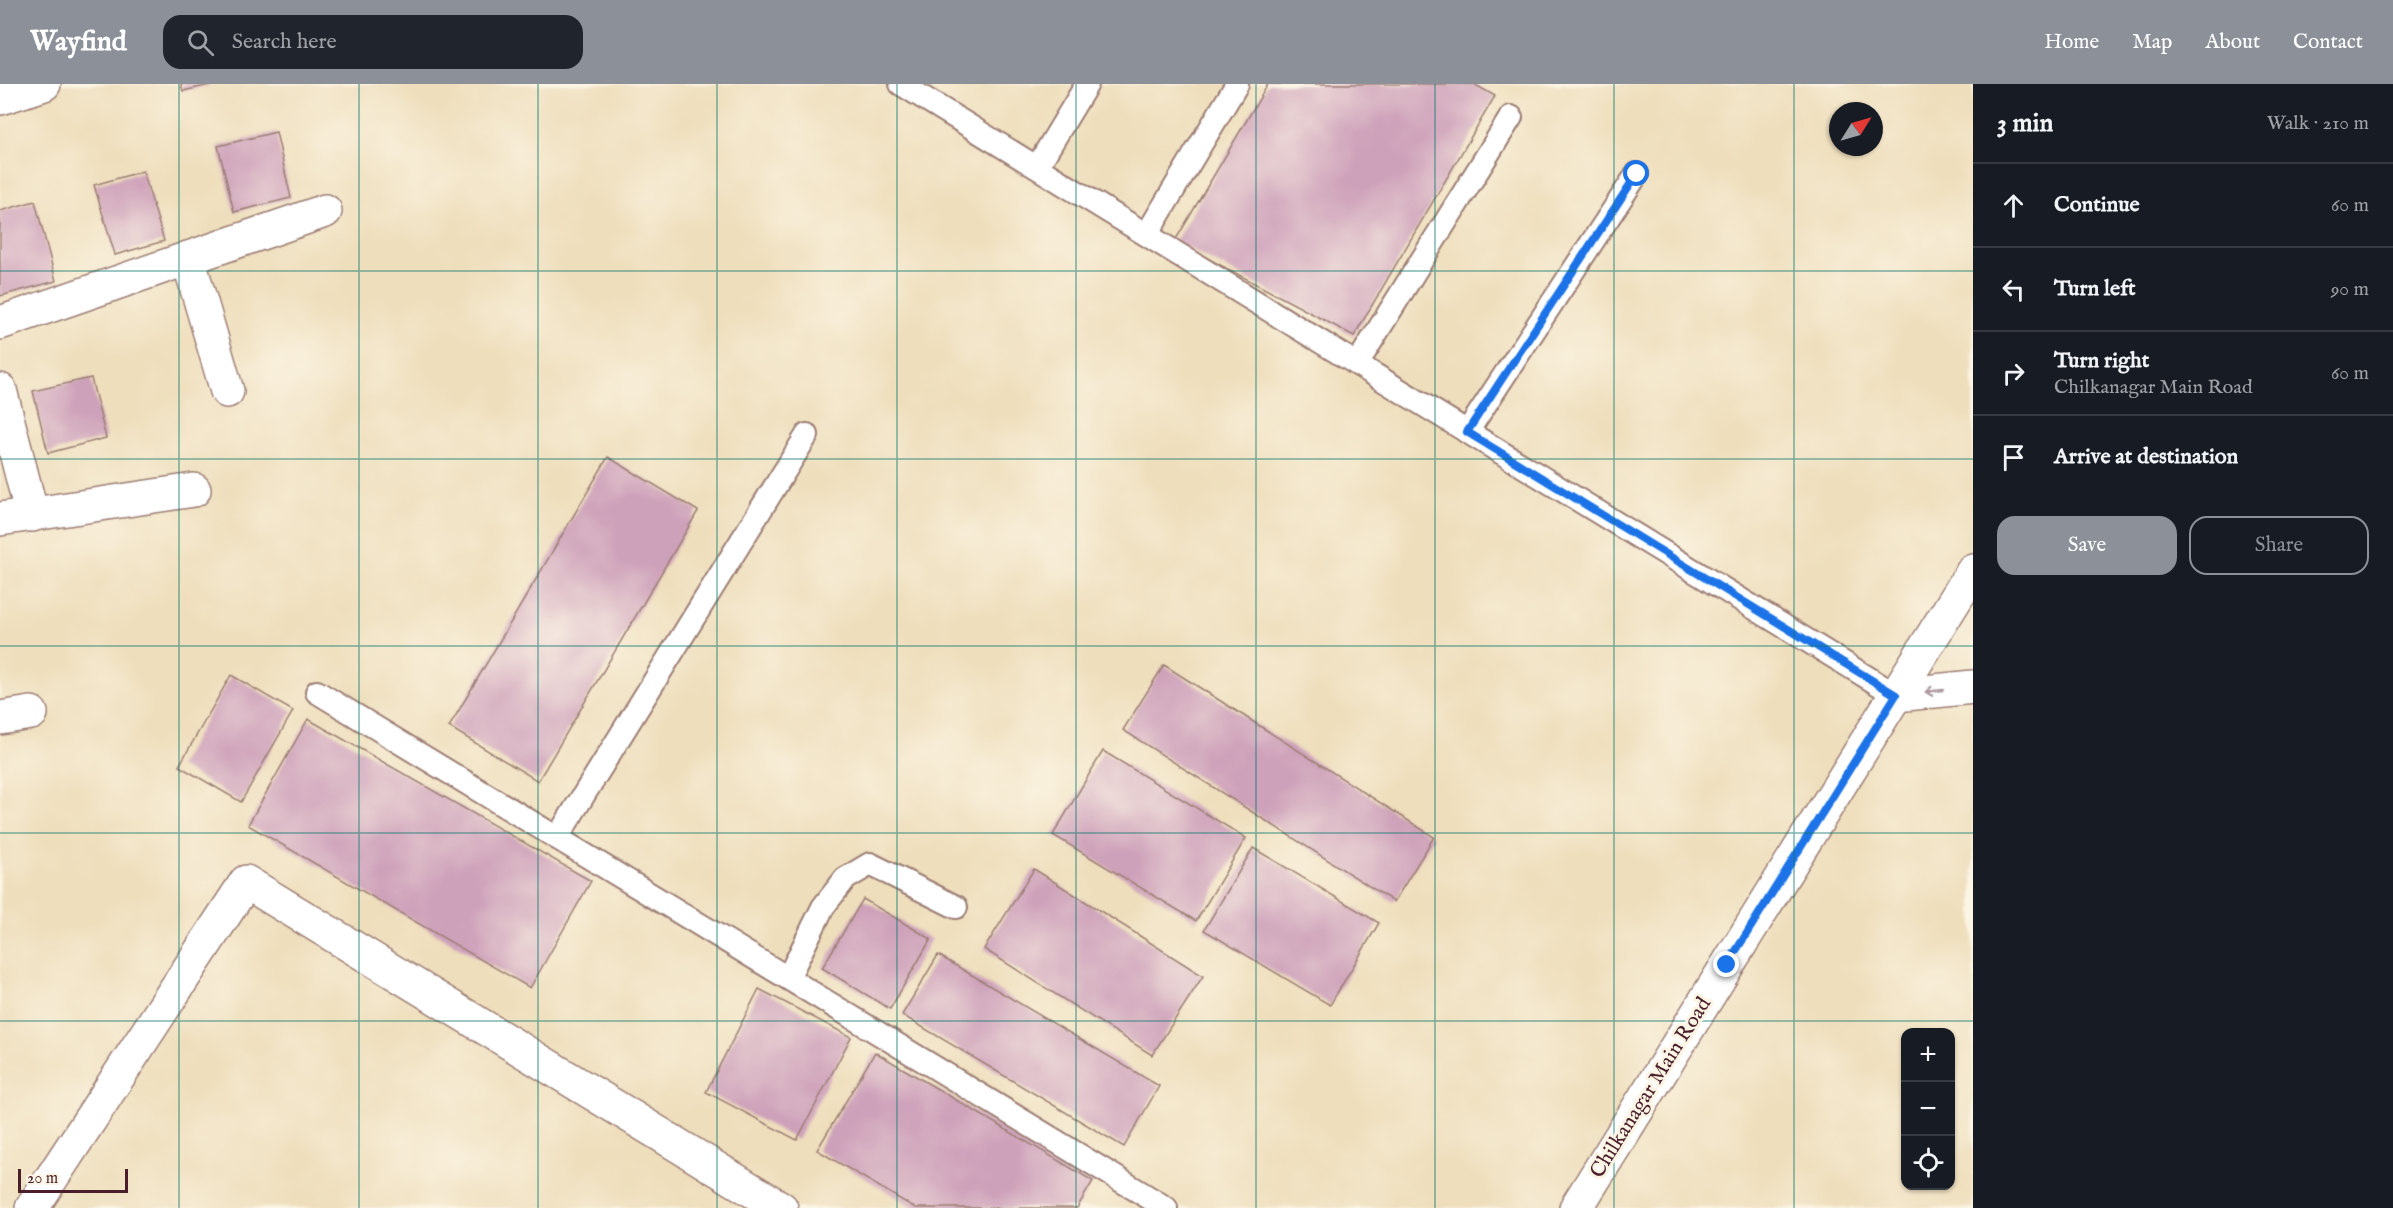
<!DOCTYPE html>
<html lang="en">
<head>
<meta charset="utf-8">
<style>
  :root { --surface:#171b24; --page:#20242c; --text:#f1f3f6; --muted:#9ea1a6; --line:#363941; --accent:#8c9099 }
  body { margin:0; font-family:"IM FELL English",serif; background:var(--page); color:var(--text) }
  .controls { position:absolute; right:18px; bottom:18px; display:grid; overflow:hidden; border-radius:12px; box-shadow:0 2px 4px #0004 }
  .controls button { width:54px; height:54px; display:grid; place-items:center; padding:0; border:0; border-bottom:2px solid var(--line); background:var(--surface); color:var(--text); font:30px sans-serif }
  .compass { position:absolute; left:1829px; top:18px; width:54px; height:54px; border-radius:50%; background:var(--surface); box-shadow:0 2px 4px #0004; rotate:53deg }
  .scale { position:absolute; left:18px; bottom:15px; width:110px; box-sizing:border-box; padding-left:6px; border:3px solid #4a1f2b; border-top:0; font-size:16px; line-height:21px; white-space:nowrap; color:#4a1f2b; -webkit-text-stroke:4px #fcf5e5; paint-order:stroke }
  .stop { position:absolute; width:18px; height:18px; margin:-14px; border:4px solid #1a73e8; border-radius:50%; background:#fff }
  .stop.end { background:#1a73e8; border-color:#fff; box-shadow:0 2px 6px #0008 }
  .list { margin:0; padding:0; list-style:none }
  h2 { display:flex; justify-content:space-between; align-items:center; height:78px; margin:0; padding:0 24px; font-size:26px }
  h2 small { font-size:20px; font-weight:400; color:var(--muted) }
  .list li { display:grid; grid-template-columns:39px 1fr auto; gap:18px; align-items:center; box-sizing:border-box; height:84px; padding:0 24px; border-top:2px solid var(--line) }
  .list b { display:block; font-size:22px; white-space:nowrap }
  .list p { margin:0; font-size:20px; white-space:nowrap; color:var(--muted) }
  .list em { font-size:20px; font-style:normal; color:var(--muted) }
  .actions { display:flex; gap:12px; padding:18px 24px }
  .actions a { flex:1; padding:14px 0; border:2px solid var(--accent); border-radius:18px; text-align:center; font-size:21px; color:var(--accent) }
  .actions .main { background:var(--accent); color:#fff }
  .icon { flex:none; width:33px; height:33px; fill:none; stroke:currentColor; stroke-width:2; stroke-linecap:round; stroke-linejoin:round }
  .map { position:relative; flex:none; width:1973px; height:1124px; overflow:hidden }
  header { display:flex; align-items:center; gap:36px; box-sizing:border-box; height:84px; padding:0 30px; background:var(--accent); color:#fff }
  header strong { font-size:28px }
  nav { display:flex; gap:33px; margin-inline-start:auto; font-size:21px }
  .search { width:420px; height:54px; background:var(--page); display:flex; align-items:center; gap:15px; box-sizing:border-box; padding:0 21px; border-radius:18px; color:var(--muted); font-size:22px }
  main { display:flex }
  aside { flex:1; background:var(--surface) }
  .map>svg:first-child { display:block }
  .building { fill:#cea1ba }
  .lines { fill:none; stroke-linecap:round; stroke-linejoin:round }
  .service-casing { stroke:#9c7e74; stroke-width:26 }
  .minor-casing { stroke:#9c7e74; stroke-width:36 }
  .tertiary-casing { stroke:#9c7e74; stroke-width:36 }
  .secondary-casing { stroke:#9c7e74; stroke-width:36 }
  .service { stroke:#fff; stroke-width:22 }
  .minor { stroke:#fff; stroke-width:33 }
  .tertiary { stroke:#fff; stroke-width:33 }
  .secondary { stroke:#fff; stroke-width:33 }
  .oneway { stroke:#ae9aa0 }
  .route { stroke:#1a73e8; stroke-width:8 }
  .grid { fill:none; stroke:#0f766e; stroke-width:1.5; stroke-opacity:0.55 }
  .labels { text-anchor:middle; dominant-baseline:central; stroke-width:6; stroke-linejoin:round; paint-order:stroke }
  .street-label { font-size:21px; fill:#4a1f2b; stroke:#fcf5e5 }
</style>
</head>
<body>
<header>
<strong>Wayfind</strong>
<div class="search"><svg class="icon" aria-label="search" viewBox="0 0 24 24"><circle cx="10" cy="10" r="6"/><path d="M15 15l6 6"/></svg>Search here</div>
<nav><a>Home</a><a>Map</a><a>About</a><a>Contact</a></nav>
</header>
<main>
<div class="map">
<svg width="1973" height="1124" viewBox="0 0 1973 1124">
  <rect width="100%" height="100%" fill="#fcf5e5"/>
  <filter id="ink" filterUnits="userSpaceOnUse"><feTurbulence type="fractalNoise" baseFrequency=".0167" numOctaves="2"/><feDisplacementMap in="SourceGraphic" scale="12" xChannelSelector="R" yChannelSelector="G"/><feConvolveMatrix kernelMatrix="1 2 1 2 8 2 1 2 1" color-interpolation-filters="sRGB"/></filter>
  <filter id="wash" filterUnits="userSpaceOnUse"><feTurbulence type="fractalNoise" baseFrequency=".008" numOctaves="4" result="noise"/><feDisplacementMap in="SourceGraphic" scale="24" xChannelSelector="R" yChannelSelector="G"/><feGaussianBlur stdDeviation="1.35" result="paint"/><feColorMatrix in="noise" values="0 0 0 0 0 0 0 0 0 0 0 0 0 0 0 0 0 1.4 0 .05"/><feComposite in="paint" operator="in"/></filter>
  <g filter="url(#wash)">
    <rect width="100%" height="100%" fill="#eedebc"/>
    <g id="blocks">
      <g class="building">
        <polygon points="181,0 210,0 210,1 183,7"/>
        <polygon points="1268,0 1474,0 1495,12 1354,252 1175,157"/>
        <polygon points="276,48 291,114 234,128 218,62"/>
        <polygon points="143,87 164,157 115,171 94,101"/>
        <polygon points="35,117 56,197 0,212 0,127"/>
        <polygon points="91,294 106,354 48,369 33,307"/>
        <polygon points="608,373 698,427 538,697 449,643"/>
        <polygon points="1164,581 1434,753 1394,818 1123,646"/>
        <polygon points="231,591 293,627 241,718 179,682"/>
        <polygon points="308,635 591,797 530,904 248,741"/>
        <polygon points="1103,667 1246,754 1196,837 1053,751"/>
        <polygon points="1253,764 1379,839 1330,921 1204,846"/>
        <polygon points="1034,785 1203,892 1152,971 984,865"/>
        <polygon points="863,815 931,855 890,925 822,884"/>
        <polygon points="938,871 1159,1002 1124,1063 902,931"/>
        <polygon points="759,905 851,953 797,1056 706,1008"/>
        <polygon points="875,968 1093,1097 1077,1124 915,1124 817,1066"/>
      </g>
    </g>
  </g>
  <g filter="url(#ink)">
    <use href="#blocks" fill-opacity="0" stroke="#9c7e74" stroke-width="1.5"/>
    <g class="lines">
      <g class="service-casing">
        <g id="service">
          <polyline points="901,0 1896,611"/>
          <polyline points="1037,83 1087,0"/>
          <polyline points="1147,150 1237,0"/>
          <polyline points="1357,280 1511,33"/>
          <polyline points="1467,348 1637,90"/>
          <polyline points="317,608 1166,1124"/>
          <polyline points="557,754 807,351"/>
          <polyline points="788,894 823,823 845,795 870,780 956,823"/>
        </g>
      </g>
      <g class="minor-casing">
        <g id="minor">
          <polyline points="0,14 44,0"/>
          <polyline points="188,174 227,307"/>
          <polyline points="0,239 325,127"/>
          <polyline points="0,306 32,431"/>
          <polyline points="0,435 194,406"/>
          <polyline points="0,634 31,629"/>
          <polyline points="32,1124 246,798 781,1124"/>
        </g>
      </g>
      <g class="tertiary-casing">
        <polyline id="tertiary" points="1896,611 1973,603"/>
      </g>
      <g class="secondary-casing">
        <polyline id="secondary" points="1576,1124 1973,487"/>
      </g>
      <use href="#service" class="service"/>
      <use href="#minor" class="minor"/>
      <use href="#tertiary" class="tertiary"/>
      <use href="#secondary" class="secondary"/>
    </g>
    <defs><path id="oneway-shaft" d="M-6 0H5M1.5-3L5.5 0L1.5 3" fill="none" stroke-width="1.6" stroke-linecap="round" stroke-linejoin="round" transform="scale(1.5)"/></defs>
    <use class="oneway" href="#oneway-shaft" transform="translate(1934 607) rotate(174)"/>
  </g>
  <g class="lines" filter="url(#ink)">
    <polyline class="route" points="1637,90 1467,348 1896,611 1727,881"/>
  </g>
  <path class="grid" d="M179,0V1124M359,0V1124M538,0V1124M717,0V1124M897,0V1124M1076,0V1124M1256,0V1124M1435,0V1124M1614,0V1124M1794,0V1124M0,187H1973M0,375H1973M0,562H1973M0,749H1973M0,937H1973"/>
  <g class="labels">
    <g class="street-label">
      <text transform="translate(1651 1004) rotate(-58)">Chilkanagar Main Road</text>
    </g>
  </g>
</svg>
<div class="controls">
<button>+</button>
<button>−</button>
<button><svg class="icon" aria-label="locate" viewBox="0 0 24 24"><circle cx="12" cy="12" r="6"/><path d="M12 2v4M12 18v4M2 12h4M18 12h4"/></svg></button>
</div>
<svg class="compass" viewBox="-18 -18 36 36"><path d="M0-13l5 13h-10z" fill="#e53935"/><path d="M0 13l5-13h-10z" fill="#9ea1a6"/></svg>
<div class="scale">20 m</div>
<div class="stop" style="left:1637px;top:90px"></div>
<div class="stop end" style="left:1727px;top:881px"></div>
</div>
<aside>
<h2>3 min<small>Walk · 210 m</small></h2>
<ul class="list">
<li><svg class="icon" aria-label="ahead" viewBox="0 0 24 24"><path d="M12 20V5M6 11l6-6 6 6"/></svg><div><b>Continue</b></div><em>60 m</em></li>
<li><svg class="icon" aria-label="left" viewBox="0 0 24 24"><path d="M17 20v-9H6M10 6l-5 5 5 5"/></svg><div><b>Turn left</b></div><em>90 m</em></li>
<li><svg class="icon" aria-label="right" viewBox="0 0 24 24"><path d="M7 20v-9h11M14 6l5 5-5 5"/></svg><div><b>Turn right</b><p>Chilkanagar Main Road</p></div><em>60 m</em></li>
<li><svg class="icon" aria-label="arrive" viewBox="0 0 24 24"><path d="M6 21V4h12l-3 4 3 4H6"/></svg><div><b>Arrive at destination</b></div></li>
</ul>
<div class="actions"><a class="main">Save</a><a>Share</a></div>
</aside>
</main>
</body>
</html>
